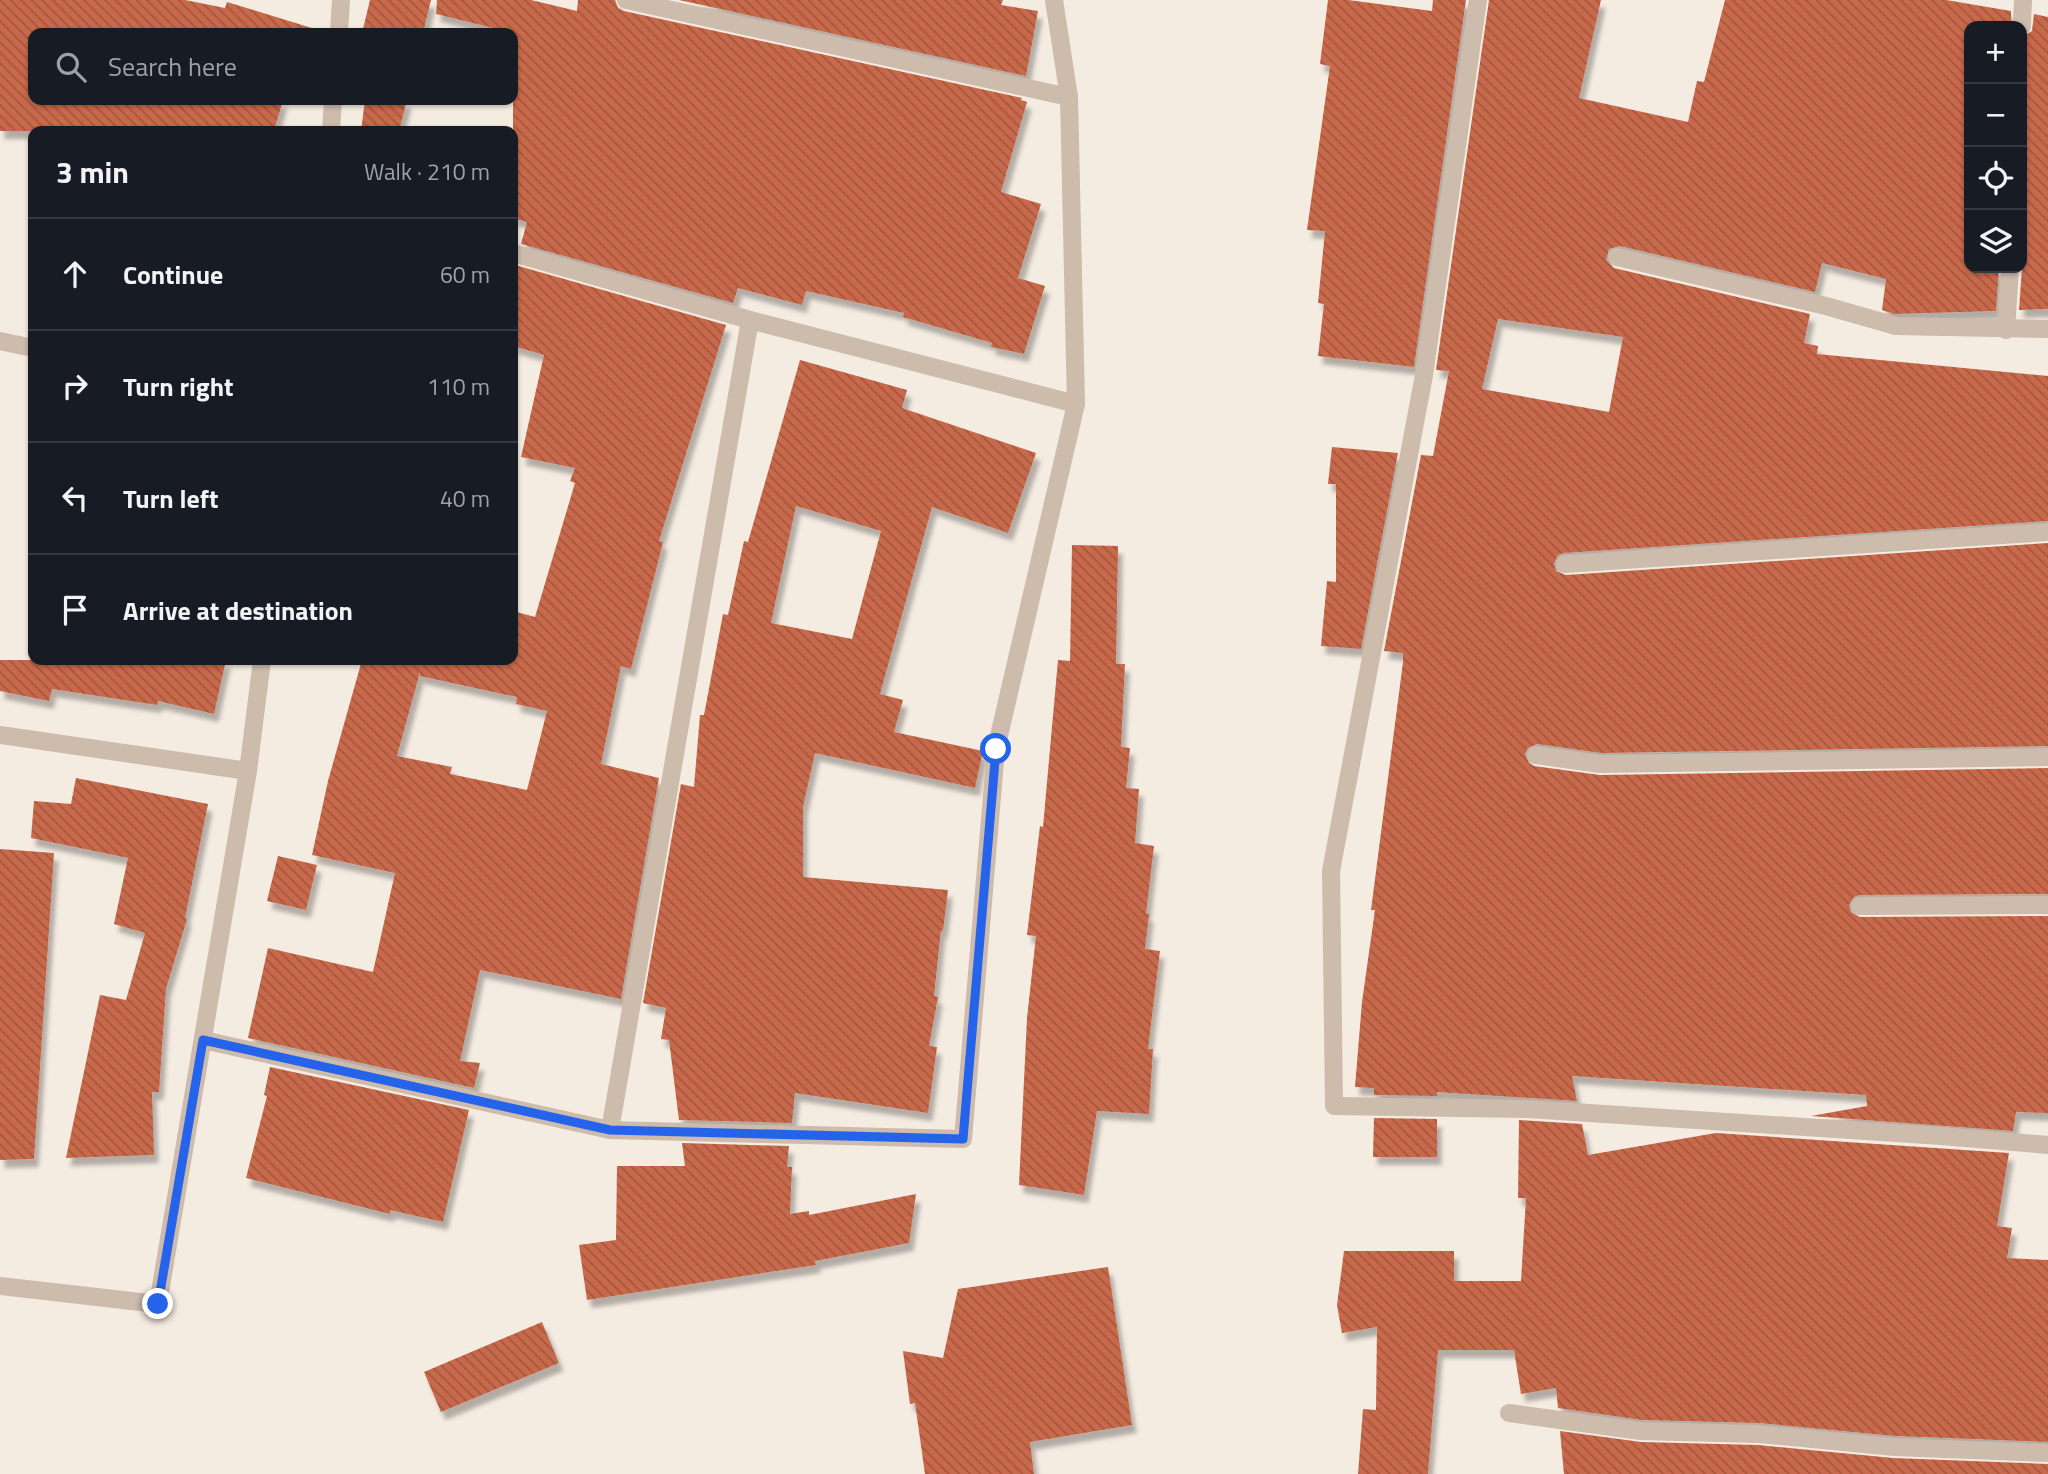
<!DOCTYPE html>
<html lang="en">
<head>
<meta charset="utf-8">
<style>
  :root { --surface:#171b24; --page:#242831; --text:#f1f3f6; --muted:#9ea1a6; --line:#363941 }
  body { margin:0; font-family:"Titillium Web",sans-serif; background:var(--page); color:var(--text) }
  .controls { position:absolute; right:21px; top:21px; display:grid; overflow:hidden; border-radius:14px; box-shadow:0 2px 5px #0004 }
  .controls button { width:63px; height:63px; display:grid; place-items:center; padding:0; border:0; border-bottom:2px solid var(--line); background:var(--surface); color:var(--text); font:35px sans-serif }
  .stop { position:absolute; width:21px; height:21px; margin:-16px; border:5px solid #2563eb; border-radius:50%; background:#fff }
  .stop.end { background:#2563eb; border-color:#fff; box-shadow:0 2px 7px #0008 }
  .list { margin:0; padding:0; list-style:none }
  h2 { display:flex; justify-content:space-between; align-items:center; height:91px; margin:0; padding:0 28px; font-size:30px }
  h2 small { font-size:23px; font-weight:400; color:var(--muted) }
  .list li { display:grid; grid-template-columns:46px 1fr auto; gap:21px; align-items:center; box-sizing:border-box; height:112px; padding:0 28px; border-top:2px solid var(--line) }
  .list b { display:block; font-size:26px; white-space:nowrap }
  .list em { font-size:23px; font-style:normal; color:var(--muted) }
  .icon { flex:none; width:38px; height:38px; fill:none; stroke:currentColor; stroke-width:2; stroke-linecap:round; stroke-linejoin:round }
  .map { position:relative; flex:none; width:2048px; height:1474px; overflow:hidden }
  .search { position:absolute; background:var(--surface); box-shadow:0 2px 5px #0004; left:28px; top:28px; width:490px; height:77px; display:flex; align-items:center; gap:18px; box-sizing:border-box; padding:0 24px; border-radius:14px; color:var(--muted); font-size:26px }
  .panel { position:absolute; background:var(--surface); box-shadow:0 2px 5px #0004; left:28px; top:126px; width:490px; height:539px; border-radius:14px }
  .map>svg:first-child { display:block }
  .building { fill:url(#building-back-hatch); fill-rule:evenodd; filter:url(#shadow) }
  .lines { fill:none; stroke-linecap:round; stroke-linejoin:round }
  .minor { stroke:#cdbbac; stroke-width:18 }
  .route { stroke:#2563eb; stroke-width:9 }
</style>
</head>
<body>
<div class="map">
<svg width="2048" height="1474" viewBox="0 0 2048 1474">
  <defs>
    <pattern id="building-back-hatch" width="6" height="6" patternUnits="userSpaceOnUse" patternTransform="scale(1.75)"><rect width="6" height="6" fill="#c8694b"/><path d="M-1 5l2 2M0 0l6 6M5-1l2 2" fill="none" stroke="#a4573f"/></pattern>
    <filter id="shadow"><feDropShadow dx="4.5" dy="8" stdDeviation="2" flood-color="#0004"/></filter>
  </defs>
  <rect width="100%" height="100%" fill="#f4ebe1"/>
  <g class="building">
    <polygon points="0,0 185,0 225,8 227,2 328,33 33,33 33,100 283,100 274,131 0,131"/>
    <polygon points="370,0 431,0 423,33 362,33"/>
    <polygon points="437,0 531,0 577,11 578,0 615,0 618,8 624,11 1022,98 1021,100 1027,102 1001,192 1041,204 1018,278 1045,286 1024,354 991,347 992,343 903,317 904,313 806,291 802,305 738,288 733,303 521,244 527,222 513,218 513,33 436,14"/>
    <polygon points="679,0 1003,0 1001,5 1038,11 1026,76"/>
    <polygon points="1328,0 1348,0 1432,11 1433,0 1466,0 1414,367 1318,356 1324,304 1318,303 1325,231 1307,230 1330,66 1320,64"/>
    <path d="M1489,0H1601L1579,98L1688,122L1697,81L1704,82L1725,0H1946L2011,11V26H1969V268H1999L1996,311L1894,314L1882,310L1886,279L1822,263L1815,292L1620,246L1609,249L1606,260L1614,268L1810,314L1804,343L1818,346L1817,354L2048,376V521L1564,553L1558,555L1554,564L1556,571L1566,575L2048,543V746L1601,753L1537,744L1528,748L1525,754L1529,763L1534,766L1600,775L2048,768V894L1860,895L1854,897L1849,905L1851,912L1860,917L2048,916V1113L2016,1112L2013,1131L1811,1116L1867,1106L1866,1095L1572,1076L1577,1101L1437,1092V1096L1374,1095V1088L1355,1087L1362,1002L1375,910H1371L1403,662V653L1384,651L1421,455L1433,456L1449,371L1436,370ZM1498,319L1623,337L1609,412L1482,389Z"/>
    <polygon points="2034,14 2048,17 2048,309 2019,310 2022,268 2022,37 2032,31"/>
    <polygon points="365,100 407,100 399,131 361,131"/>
    <path d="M515,265L726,325L659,541L663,542L631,669L621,666L601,764L659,778L621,999L480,970L460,1061L480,1063L474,1088L248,1038L268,948L373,972L395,873L312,855L328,781L362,660H513V611L535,617L575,483L570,481L575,468L521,457L544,355L513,346V275ZM420,672V676L517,697L516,704L547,711L527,790L450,774L452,767L397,756Z"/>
    <path d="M800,360L907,390L902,408L1036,453L1008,533L932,507L880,694L903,700L894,732L983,751L975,788L815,753L803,807V877L948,890L943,931L941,930L934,996L938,997L929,1046L937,1047L928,1113L795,1093L792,1123L679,1120L669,1040L661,1039L666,1008L643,1003L681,784L694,787L700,715H704L723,614L728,615L744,541L748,542ZM796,506L881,531L852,639L771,623Z"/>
    <polygon points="1332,447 1398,453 1361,649 1321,646 1327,581 1336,582 1336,484 1328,484"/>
    <polygon points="1072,545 1118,546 1116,664 1125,664 1121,747 1130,748 1126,788 1139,789 1135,843 1154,846 1146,914 1149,914 1145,949 1160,951 1148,1049 1153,1049 1149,1114 1097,1111 1084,1195 1019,1185 1027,1018 1036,936 1027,935 1040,826 1043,827 1058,660 1070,661"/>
    <polygon points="0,660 226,660 214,714 158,701 157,705 52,689 49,701 0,691"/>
    <polygon points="76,778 208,804 185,918 187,919 166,989 159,1092 152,1092 154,1155 66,1158 100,995 126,1000 145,933 114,924 128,858 31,838 34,801 71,804"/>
    <polygon points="0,849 54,853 34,1159 0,1160"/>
    <polygon points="278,856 317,865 306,910 267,901"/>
    <polygon points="270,1067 469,1110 443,1222 390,1210 390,1214 246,1178 267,1096 264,1095"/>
    <polygon points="1374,1118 1437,1119 1437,1157 1373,1157"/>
    <polygon points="1519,1120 1582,1124 1588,1155 1716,1133 2009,1153 1997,1226 2012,1228 2007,1258 2048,1260 2048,1442 1895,1436 1759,1423 1642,1420 1558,1408 1556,1388 1521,1394 1514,1350 1438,1350 1428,1474 1358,1474 1363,1409 1376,1410 1377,1327 1342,1333 1337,1305 1344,1251 1454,1251 1454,1281 1521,1281 1526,1198 1518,1198"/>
    <polygon points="682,1143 789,1146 787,1167 792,1167 790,1214 809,1211 809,1215 916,1194 909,1243 815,1261 816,1265 587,1300 579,1245 616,1240 617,1166 685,1166"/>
    <polygon points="1108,1267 1132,1425 1030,1442 1034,1474 925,1474 915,1403 910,1404 903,1351 943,1358 958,1289"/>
    <polygon points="542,1322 559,1363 441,1412 424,1372"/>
    <polygon points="1560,1431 1641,1442 1758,1445 1893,1458 2048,1464 2048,1474 1564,1474"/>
  </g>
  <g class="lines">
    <g class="minor">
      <polyline points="626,0 1069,97"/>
      <polyline points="1478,0 1424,375 1331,871 1334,1106 1528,1109 1941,1136 2048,1145"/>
      <polyline points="2022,26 2023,0"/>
      <polyline points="339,33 341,0"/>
      <polyline points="331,131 333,100"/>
      <polyline points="513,253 750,320 1076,404"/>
      <polyline points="1617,257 1826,306 1896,326 2048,329"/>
      <polyline points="2006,330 2010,268"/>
      <polyline points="0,341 33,348"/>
      <polyline points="1565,564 2048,532"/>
      <polyline points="0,735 248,771"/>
      <polyline points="1536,755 1600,764 2048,757"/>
      <polyline points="1860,906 2048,905"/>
      <polyline points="203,1040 610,1130 963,1139 996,749 1076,404 1069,97 1054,0"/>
      <polyline points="610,1130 750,320"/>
      <polyline points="0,1286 158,1304 248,771 262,660"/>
      <polyline points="1509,1413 1641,1431 1759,1434 1894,1447 2048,1453"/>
    </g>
  </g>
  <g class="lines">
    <polyline class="route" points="158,1304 203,1040 610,1130 963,1139 996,749"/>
  </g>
</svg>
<div class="controls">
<button>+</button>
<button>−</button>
<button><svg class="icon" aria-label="locate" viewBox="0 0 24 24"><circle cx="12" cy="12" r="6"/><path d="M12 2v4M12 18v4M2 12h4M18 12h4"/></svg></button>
<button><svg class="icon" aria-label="layers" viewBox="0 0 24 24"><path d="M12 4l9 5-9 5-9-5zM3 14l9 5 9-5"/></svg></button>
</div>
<div class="stop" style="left:996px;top:749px"></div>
<div class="stop end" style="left:158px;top:1304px"></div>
<div class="search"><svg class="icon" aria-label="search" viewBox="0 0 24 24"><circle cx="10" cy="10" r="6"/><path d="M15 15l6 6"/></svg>Search here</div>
<section class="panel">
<h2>3 min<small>Walk · 210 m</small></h2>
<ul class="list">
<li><svg class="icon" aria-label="ahead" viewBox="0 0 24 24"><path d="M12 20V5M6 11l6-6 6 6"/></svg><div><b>Continue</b></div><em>60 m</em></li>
<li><svg class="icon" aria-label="right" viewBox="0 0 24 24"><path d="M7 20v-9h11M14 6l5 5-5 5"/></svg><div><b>Turn right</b></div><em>110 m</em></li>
<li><svg class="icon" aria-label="left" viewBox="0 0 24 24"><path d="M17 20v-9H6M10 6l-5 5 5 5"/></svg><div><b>Turn left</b></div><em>40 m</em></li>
<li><svg class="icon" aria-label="arrive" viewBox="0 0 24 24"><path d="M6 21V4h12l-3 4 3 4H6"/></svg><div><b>Arrive at destination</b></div></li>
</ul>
</section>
</div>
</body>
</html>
